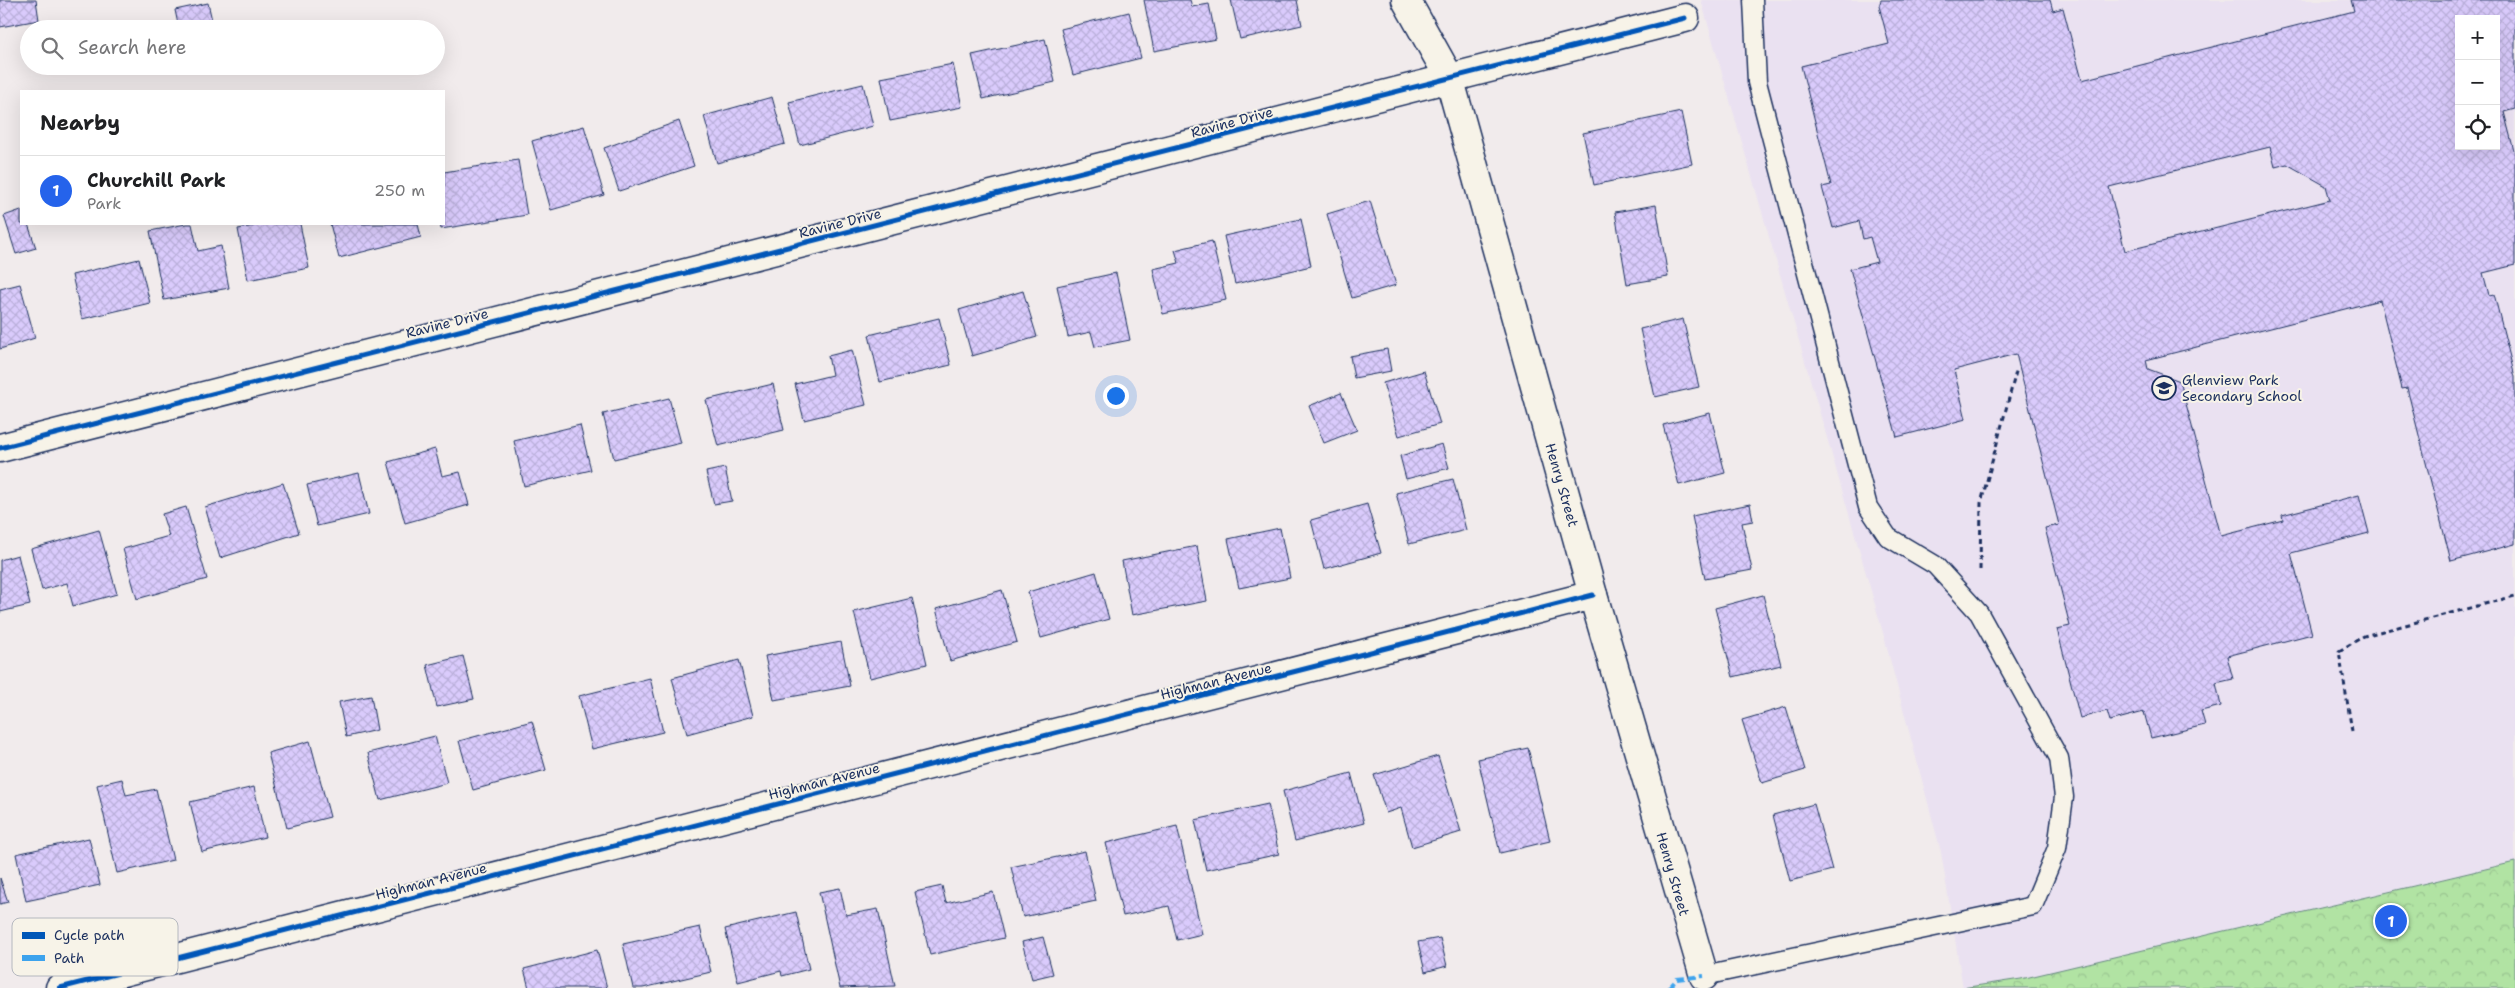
<!DOCTYPE html>
<html lang="en">
<head>
<meta charset="utf-8">
<style>
  :root { --surface:#fff; --page:#f2f2f2; --text:#202124; --muted:#757577; --line:#e0e0e0; --accent:#2563eb }
  body { margin:0; font-family:"Shantell Sans",sans-serif; background:var(--page); color:var(--text) }
  .controls { position:absolute; right:15px; top:15px; display:grid; overflow:hidden; border-radius:0px; box-shadow:0 5px 20px #0002 }
  .controls button { width:45px; height:45px; display:grid; place-items:center; padding:0; border:0; border-bottom:1px solid var(--line); background:var(--surface); color:var(--text); font:25px sans-serif }
  .you { position:absolute; left:1115px; top:395px; width:18px; height:18px; margin:-12px; border:4px solid #fff; border-radius:50%; background:#1a73e8; box-shadow:0 0 0 8px #1a73e833 }
  .badge { display:grid; place-items:center; width:32px; height:32px; border-radius:50%; background:var(--accent); color:#fff; font-size:16px; font-weight:700 }
  .pin { position:absolute; translate:-50% -50%; border:2px solid #fff; box-shadow:0 1px 5px #0006 }
  .list { margin:0; padding:0; list-style:none }
  h2 { display:flex; justify-content:space-between; align-items:center; height:65px; margin:0; padding:0 20px; font-size:21px }
  h2 small { font-size:16px; font-weight:400; color:var(--muted) }
  .list li { display:grid; grid-template-columns:32px 1fr auto; gap:15px; align-items:center; box-sizing:border-box; height:70px; padding:0 20px; border-top:1px solid var(--line) }
  .list b { display:block; font-size:19px; white-space:nowrap }
  .list p { margin:0; font-size:16px; white-space:nowrap; color:var(--muted) }
  .list em { font-size:16px; font-style:normal; color:var(--muted) }
  .icon { flex:none; width:28px; height:28px; fill:none; stroke:currentColor; stroke-width:2; stroke-linecap:round; stroke-linejoin:round }
  .map { position:relative; flex:none; width:2515px; height:988px; overflow:hidden }
  .search { position:absolute; background:var(--surface); box-shadow:0 5px 20px #0002; left:20px; top:20px; width:425px; height:55px; display:flex; align-items:center; gap:12px; box-sizing:border-box; padding:0 18px; border-radius:28px; color:var(--muted); font-size:19px }
  .panel { position:absolute; background:var(--surface); box-shadow:0 5px 20px #0002; left:20px; top:90px; width:425px; height:135px; border-radius:0px }
  .map>svg:first-child { display:block }
  .built { fill:#eae1f1; fill-rule:evenodd }
  .park { fill:url(#park-crowns); stroke:#668980 }
  .building { fill:url(#building-cross-hatch); stroke:#1b2f5e; fill-rule:evenodd }
  .lines { fill:none; stroke-linecap:round; stroke-linejoin:round }
  .service-casing { stroke:#1b2f5e; stroke-width:21 }
  .minor-casing { stroke:#1b2f5e; stroke-width:31 }
  .path { stroke:#1b2f5e; stroke-width:3; stroke-dasharray:5 4; stroke-linecap:butt }
  .service { stroke:#f7f3e8; stroke-width:18 }
  .minor { stroke:#f7f3e8; stroke-width:28 }
  .quiet { stroke:#3da3ed; stroke-width:4; stroke-dasharray:8 4; stroke-linecap:butt }
  .cycleway-casing { stroke:#f7f3e8; stroke-width:8 }
  .cycleway { stroke:#0057b8; stroke-width:5 }
  .labels { text-anchor:middle; dominant-baseline:central; stroke-width:4; stroke-linejoin:round; paint-order:stroke }
  .street-label { font-size:14px; fill:#1b2f5e; stroke:#f7f3e8 }
  .poi-label { font-size:14px; fill:#1b2f5e; stroke:#f7f3e8; text-anchor:start }
  .key { fill:#f7f3e8; stroke:#b5b8bf; stroke-width:1 }
  .key-label { font-size:14px; fill:#1b2f5e }
</style>
</head>
<body>
<div class="map">
<svg width="2515" height="988" viewBox="0 0 2515 988">
  <defs>
    <pattern id="park-crowns" width="20" height="18" patternUnits="userSpaceOnUse" patternTransform="scale(1.25)"><rect width="20" height="18" fill="#b1e3a3"/><path d="M2 6a3 3 0 1 1 6 0M12 15a3 3 0 1 1 6 0" fill="none" stroke="#98c38f"/></pattern>
    <pattern id="building-cross-hatch" width="8" height="8" patternUnits="userSpaceOnUse" patternTransform="scale(1.25)"><rect width="8" height="8" fill="#dacbfc"/><path d="M0 0l8 8M0 8l8-8" fill="none" stroke="#baafda"/></pattern>
  </defs>
  <rect width="100%" height="100%" fill="#f1ebec"/>
  <filter id="ink" filterUnits="userSpaceOnUse"><feTurbulence type="fractalNoise" baseFrequency=".02" numOctaves="2"/><feDisplacementMap in="SourceGraphic" scale="10" xChannelSelector="R" yChannelSelector="G"/><feConvolveMatrix kernelMatrix="1 2 1 2 8 2 1 2 1" color-interpolation-filters="sRGB"/></filter>
  <g filter="url(#ink)">
    <path class="built" d="M1701,0H2515V862L2021,979L1963,988L1941,852L1882,629ZM2459,19H2496V146H2459Z"/>
    <polygon class="park" points="2515,862 2515,988 1962,988 2021,979"/>
    <g class="building">
      <polygon points="0,0 36,0 39,20 0,27"/>
      <polygon points="1144,0 1190,0 1192,7 1209,4 1216,39 1154,51"/>
      <polygon points="1231,0 1297,0 1302,25 1240,39"/>
      <path d="M1881,0H2050L2053,11L2063,8L2082,80L2354,11L2351,0H2515V109L2504,112L2515,155V265L2483,273L2489,295L2494,294L2515,377V544L2451,561L2407,388L2402,389L2380,300L2146,360L2148,369L2180,381L2221,536L2283,520L2282,515L2359,495L2369,533L2291,553L2312,634L2227,656L2233,679L2216,683L2221,706L2201,711L2205,725L2151,738L2144,712L2110,721L2107,711L2080,718L2057,629L2070,626L2045,528L2059,525L2016,354L1954,370L1966,419L1897,437L1850,269L1877,262L1870,237L1863,239L1859,221L1833,228L1822,187L1831,185L1801,66L1889,44L1879,6ZM2459,19H2496V146H2459ZM2270,147L2275,167L2287,164L2326,186L2330,200L2125,251L2109,187Z"/>
      <polygon points="208,3 214,29 179,29 175,10"/>
      <polygon points="1129,12 1141,58 1073,75 1061,29"/>
      <polygon points="1045,39 1055,82 983,99 972,55"/>
      <polygon points="953,64 962,107 890,121 881,78"/>
      <polygon points="863,84 873,126 800,145 789,102"/>
      <polygon points="772,97 785,144 717,163 704,116"/>
      <polygon points="1681,112 1692,164 1594,185 1583,133"/>
      <polygon points="679,121 694,166 619,191 604,148"/>
      <polygon points="584,126 604,195 551,210 532,141"/>
      <polygon points="518,160 527,215 441,229 440,224 444,224 444,172"/>
      <polygon points="1370,201 1396,285 1352,298 1327,214"/>
      <polygon points="1656,205 1668,277 1627,284 1615,212"/>
      <polygon points="21,210 21,224 28,224 36,248 16,254 4,216"/>
      <polygon points="1301,219 1311,266 1235,284 1224,236"/>
      <polygon points="186,224 192,224 198,251 221,246 229,288 164,300 150,231"/>
      <polygon points="264,224 300,224 309,268 248,280 238,229"/>
      <polygon points="330,224 418,224 421,237 339,258"/>
      <polygon points="1212,241 1226,300 1163,314 1153,269 1179,263 1175,250"/>
      <polygon points="139,259 150,303 82,319 72,275"/>
      <polygon points="1116,273 1130,340 1095,347 1091,332 1068,337 1057,286"/>
      <polygon points="20,284 35,338 0,349 0,289"/>
      <polygon points="1023,291 1037,337 972,356 959,310"/>
      <polygon points="939,318 951,365 880,382 869,335"/>
      <polygon points="1683,319 1699,387 1655,397 1640,329"/>
      <polygon points="1387,349 1391,371 1354,378 1350,356"/>
      <polygon points="852,350 866,405 804,420 795,384 832,375 828,356"/>
      <polygon points="1424,371 1440,424 1399,436 1383,383"/>
      <polygon points="773,384 784,430 718,446 706,400"/>
      <polygon points="1341,393 1357,430 1324,443 1309,406"/>
      <polygon points="669,398 681,443 614,459 603,414"/>
      <polygon points="1710,413 1725,473 1679,485 1663,425"/>
      <polygon points="580,425 591,470 524,486 514,441"/>
      <polygon points="1442,444 1449,468 1406,479 1400,456"/>
      <polygon points="435,449 442,476 460,472 469,505 405,523 388,462"/>
      <polygon points="725,468 732,501 714,504 706,472"/>
      <polygon points="359,473 369,514 317,526 307,485"/>
      <polygon points="1453,479 1466,530 1409,544 1396,493"/>
      <polygon points="283,483 299,533 220,558 205,507"/>
      <polygon points="1367,504 1381,553 1324,569 1311,520"/>
      <polygon points="1750,504 1753,521 1742,523 1752,570 1705,579 1692,516"/>
      <polygon points="186,507 207,579 137,599 123,549 169,536 162,514"/>
      <polygon points="1280,528 1290,578 1239,588 1228,539"/>
      <polygon points="99,530 117,594 73,606 67,583 42,590 31,549"/>
      <polygon points="1197,546 1207,601 1132,615 1122,561"/>
      <polygon points="18,555 30,605 0,612 0,560"/>
      <polygon points="1096,572 1109,619 1041,638 1028,592"/>
      <polygon points="1002,590 1017,642 950,661 936,609"/>
      <polygon points="1763,595 1781,665 1733,677 1715,608"/>
      <polygon points="912,598 927,664 870,678 854,612"/>
      <polygon points="841,642 850,686 774,700 765,656"/>
      <polygon points="463,656 474,699 437,707 427,665"/>
      <polygon points="739,660 753,716 687,734 672,678"/>
      <polygon points="650,678 663,732 592,749 579,696"/>
      <polygon points="371,696 377,730 346,737 339,702"/>
      <polygon points="1786,707 1805,770 1762,783 1742,720"/>
      <polygon points="532,721 546,770 473,790 459,741"/>
      <polygon points="435,736 447,783 380,800 368,753"/>
      <polygon points="310,741 330,817 287,828 268,753"/>
      <polygon points="1528,748 1550,841 1500,853 1478,759"/>
      <polygon points="1438,756 1461,832 1412,847 1401,808 1386,813 1374,775"/>
      <polygon points="1351,773 1364,823 1295,841 1283,791"/>
      <polygon points="122,779 126,795 156,789 173,860 117,873 97,785"/>
      <polygon points="254,787 265,837 202,852 190,802"/>
      <polygon points="1268,804 1279,854 1206,870 1195,820"/>
      <polygon points="1814,804 1832,870 1790,881 1773,815"/>
      <polygon points="1177,826 1202,934 1177,940 1169,906 1123,916 1106,843"/>
      <polygon points="89,838 100,885 26,901 16,854"/>
      <polygon points="1085,851 1096,901 1023,917 1011,867"/>
      <polygon points="0,878 8,902 0,904"/>
      <polygon points="942,886 946,903 993,892 1004,938 930,955 915,892"/>
      <polygon points="840,888 846,915 878,909 895,986 840,988 819,892"/>
      <polygon points="796,912 809,969 782,976 781,971 738,982 725,929"/>
      <polygon points="700,927 711,972 643,988 633,988 623,944"/>
      <polygon points="1043,937 1053,974 1032,979 1022,942"/>
      <polygon points="1440,938 1447,966 1425,972 1418,942"/>
      <polygon points="597,950 607,988 529,988 524,969"/>
    </g>
    <g class="lines">
      <g class="service-casing">
        <polyline id="service" points="1704,976 2033,906 2057,848 2064,797 2059,758 1979,613 1935,565 1888,537 1868,507 1757,82 1753,0"/>
      </g>
      <g class="minor-casing">
        <g id="minor">
          <polyline points="1406,0 1449,77 1593,595 1704,976"/>
          <polyline points="0,448 1685,18"/>
          <polyline points="60,988 1593,595"/>
        </g>
      </g>
      <g class="path">
        <polyline points="1980,570 1981,503 2017,368"/>
        <polyline points="2352,731 2339,651 2364,636 2515,596"/>
      </g>
      <use href="#service" class="service"/>
      <use href="#minor" class="minor"/>
      <polyline class="quiet" points="1669,988 1677,979 1704,976"/>
      <g class="cycleway-casing">
        <g id="cycleway">
          <polyline points="0,448 1685,18"/>
          <polyline points="60,988 1593,595"/>
        </g>
      </g>
      <use href="#cycleway" class="cycleway"/>
    </g>
  </g>
  <defs>
    <g id="school-ring" transform="scale(1.25)"><circle r="9.5" fill="#f7f3e8" stroke="#1b2f5e" stroke-width="1.5"/><path d="M0-5L7-2L0 1L-7-2ZM-4 1L0 2.5L4 1V4Q0 6-4 4Z" fill="#1b2f5e"/></g>
  </defs>
  <g fill-rule="evenodd">
    <use href="#school-ring" x="2164" y="388"/>
  </g>
  <g class="labels">
    <g class="street-label">
      <text transform="translate(1232 122) rotate(-15)">Ravine Drive</text>
      <text transform="translate(840 223) rotate(-14)">Ravine Drive</text>
      <text transform="translate(447 323) rotate(-14)">Ravine Drive</text>
      <text transform="translate(1562 485) rotate(74)">Henry Street</text>
      <text transform="translate(1216 681) rotate(-14)">Highman Avenue</text>
      <text transform="translate(824 781) rotate(-14)">Highman Avenue</text>
      <text transform="translate(1673 874) rotate(74)">Henry Street</text>
      <text transform="translate(431 881) rotate(-14)">Highman Avenue</text>
    </g>
    <g class="poi-label">
      <text x="2182" y="380">Glenview Park<tspan x="2182" dy="16">Secondary School</tspan></text>
    </g>
  </g>
  <rect x="12" y="918" width="166" height="58" rx="8" class="key"/>
  <rect x="22" y="932" width="23" height="7" fill="#0057b8"/>
  <rect x="22" y="955" width="23" height="6" fill="#3da3ed"/>
  <g class="key-label">
    <text x="54" y="940">Cycle path</text>
    <text x="54" y="963">Path</text>
  </g>
</svg>
<div class="controls">
<button>+</button>
<button>−</button>
<button><svg class="icon" aria-label="locate" viewBox="0 0 24 24"><circle cx="12" cy="12" r="6"/><path d="M12 2v4M12 18v4M2 12h4M18 12h4"/></svg></button>
</div>
<div class="you"></div>
<div class="pin badge" style="left:2391px;top:921px">1</div>
<div class="search"><svg class="icon" aria-label="search" viewBox="0 0 24 24"><circle cx="10" cy="10" r="6"/><path d="M15 15l6 6"/></svg>Search here</div>
<section class="panel">
<h2>Nearby<small></small></h2>
<ul class="list">
<li><span class="badge">1</span><div><b>Churchill Park</b><p>Park</p></div><em>250 m</em></li>
</ul>
</section>
</div>
</body>
</html>
